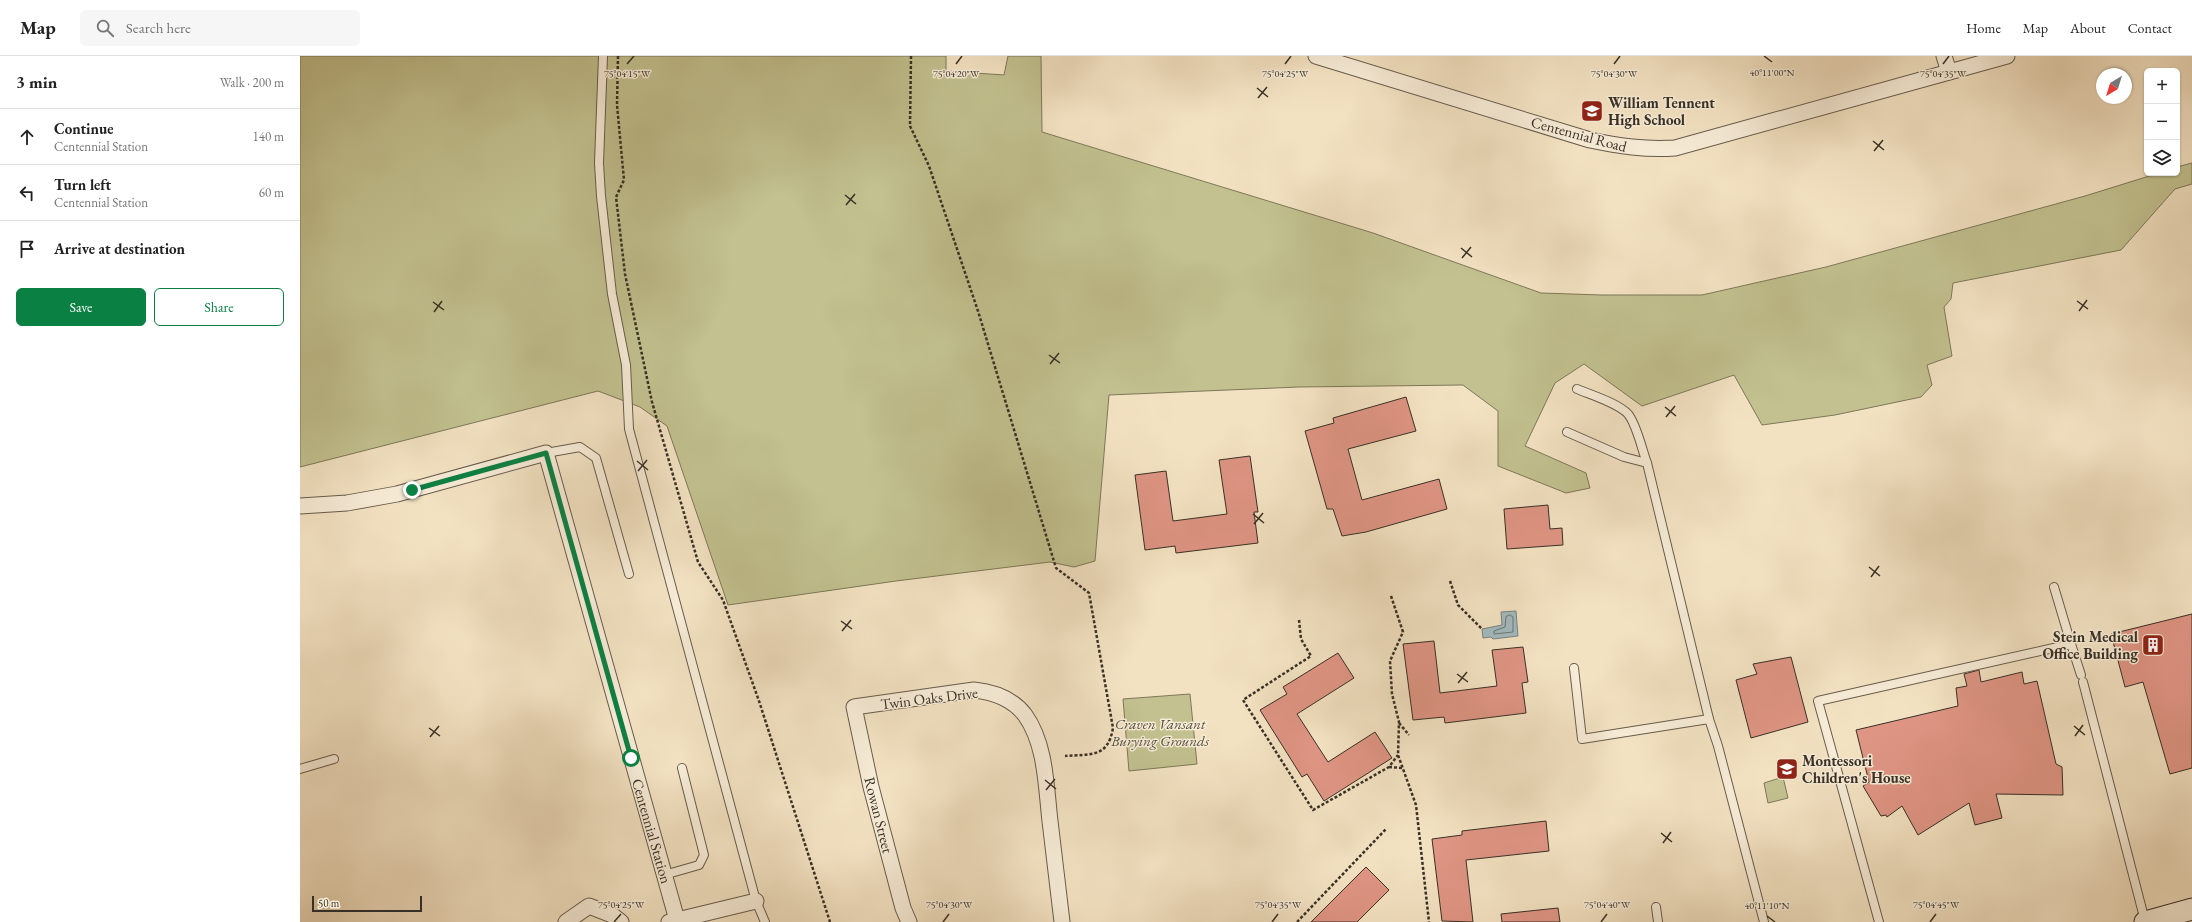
<!DOCTYPE html>
<html lang="en">
<head>
<meta charset="utf-8">
<style>
  :root { --surface:#fff; --page:#f6f6f6; --text:#222; --muted:#767676; --line:#e0e0e0; --accent:#0b8043 }
  body { margin:0; font-family:"EB Garamond",serif; background:var(--page); color:var(--text) }
  .controls { position:absolute; right:12px; top:12px; display:grid; overflow:hidden; border-radius:6px; box-shadow:0 1px 3px #0004 }
  .controls button { width:36px; height:36px; display:grid; place-items:center; padding:0; border:0; border-bottom:1px solid var(--line); background:var(--surface); color:var(--text); font:20px sans-serif }
  .compass { position:absolute; left:1796px; top:12px; width:36px; height:36px; border-radius:50%; background:var(--surface); box-shadow:0 1px 3px #0004; rotate:218deg }
  .scale { position:absolute; left:12px; bottom:10px; width:110px; box-sizing:border-box; padding-left:4px; border:2px solid #383026; border-top:0; font-size:11px; line-height:14px; white-space:nowrap; color:#383026; -webkit-text-stroke:3px #f7ecd7; paint-order:stroke }
  .stop { position:absolute; width:12px; height:12px; margin:-9px; border:3px solid #0b8043; border-radius:50%; background:#fff }
  .stop.end { background:#0b8043; border-color:#fff; box-shadow:0 1px 4px #0008 }
  .list { margin:0; padding:0; list-style:none }
  h2 { display:flex; justify-content:space-between; align-items:center; height:52px; margin:0; padding:0 16px; font-size:17px }
  h2 small { font-size:13px; font-weight:400; color:var(--muted) }
  .list li { display:grid; grid-template-columns:26px 1fr auto; gap:12px; align-items:center; box-sizing:border-box; height:56px; padding:0 16px; border-top:1px solid var(--line) }
  .list b { display:block; font-size:15px; white-space:nowrap }
  .list p { margin:0; font-size:13px; white-space:nowrap; color:var(--muted) }
  .list em { font-size:13px; font-style:normal; color:var(--muted) }
  .actions { display:flex; gap:8px; padding:12px 16px }
  .actions a { flex:1; padding:9px 0; border:1px solid var(--accent); border-radius:6px; text-align:center; font-size:14px; color:var(--accent) }
  .actions .main { background:var(--accent); color:#fff }
  .icon { flex:none; width:22px; height:22px; fill:none; stroke:currentColor; stroke-width:2; stroke-linecap:round; stroke-linejoin:round }
  .map { position:relative; flex:none; width:1892px; height:866px; overflow:hidden }
  header { display:flex; align-items:center; gap:24px; box-sizing:border-box; height:56px; padding:0 20px; background:var(--surface); border-bottom:1px solid var(--line) }
  header strong { font-size:19px }
  nav { display:flex; gap:22px; margin-inline-start:auto; font-size:14px }
  .search { width:280px; height:36px; background:var(--page); display:flex; align-items:center; gap:10px; box-sizing:border-box; padding:0 14px; border-radius:6px; color:var(--muted); font-size:15px }
  main { display:flex }
  aside { flex:1; background:var(--surface) }
  .map>svg:first-child { display:block }
  .green { fill:#c2c18f; stroke:#7d785a }
  .water { fill:#a2babf; stroke:#788382 }
  .lines { fill:none; stroke-linecap:round; stroke-linejoin:round }
  .shore { stroke:#6d7572; stroke-width:1 }
  .building { fill:#df9584; stroke:#383026 }
  .lane-casing { stroke:#675c4d; stroke-width:10 }
  .street-casing { stroke:#675c4d; stroke-width:17 }
  .secondary-casing { stroke:#383026; stroke-width:23 }
  .path { stroke:#383026; stroke-width:2.5; stroke-dasharray:3 2; stroke-linecap:butt }
  .lane { stroke:#f7ecd7; stroke-width:8 }
  .street { stroke:#f7ecd7; stroke-width:15 }
  .secondary { stroke:#f7ecd7; stroke-width:21 }
  .route { stroke:#0b8043; stroke-width:5 }
  .ticks { fill:none; stroke:#383026; stroke-width:1.5 }
  .labels { text-anchor:middle; dominant-baseline:central; stroke-width:3; stroke-linejoin:round; paint-order:stroke }
  .poi-label { font-size:15px; font-weight:bold; fill:#383026; stroke:#f7ecd7; text-anchor:start }
  .street-label { font-size:15px; fill:#383026; stroke:#f7ecd7 }
  .park-label { font-size:15px; font-style:italic; fill:#544d3b; stroke:#f7ecd7 }
  .ticks-label { font-size:10px; text-anchor:middle; fill:#383026; stroke:#f7ecd7; stroke-width:3; stroke-linejoin:round; paint-order:stroke }
</style>
</head>
<body>
<header>
<strong>Map</strong>
<div class="search"><svg class="icon" aria-label="search" viewBox="0 0 24 24"><circle cx="10" cy="10" r="6"/><path d="M15 15l6 6"/></svg>Search here</div>
<nav><a>Home</a><a>Map</a><a>About</a><a>Contact</a></nav>
</header>
<main>
<aside>
<h2>3 min<small>Walk · 200 m</small></h2>
<ul class="list">
<li><svg class="icon" aria-label="ahead" viewBox="0 0 24 24"><path d="M12 20V5M6 11l6-6 6 6"/></svg><div><b>Continue</b><p>Centennial Station</p></div><em>140 m</em></li>
<li><svg class="icon" aria-label="left" viewBox="0 0 24 24"><path d="M17 20v-9H6M10 6l-5 5 5 5"/></svg><div><b>Turn left</b><p>Centennial Station</p></div><em>60 m</em></li>
<li><svg class="icon" aria-label="arrive" viewBox="0 0 24 24"><path d="M6 21V4h12l-3 4 3 4H6"/></svg><div><b>Arrive at destination</b></div></li>
</ul>
<div class="actions"><a class="main">Save</a><a>Share</a></div>
</aside>
<div class="map">
<svg width="1892" height="866" viewBox="0 0 1892 866">
  <rect width="100%" height="100%" fill="#f3e2c2"/>
  <filter id="stains"><feTurbulence type="fractalNoise" baseFrequency=".005" numOctaves="4"/><feColorMatrix values="0 0 0 0 .2 0 0 0 0 .09 0 0 0 0 .02 0 0 0 .5 -.17"/></filter>
  <radialGradient id="worn" r=".72"><stop offset=".6" stop-color="#630" stop-opacity="0"/><stop offset="1" stop-color="#630" stop-opacity=".3"/></radialGradient>
  <g class="green">
    <polygon points="0,0 646,0 646,15 704,19 708,0 741,0 742,76 1073,177 1241,237 1301,239 1402,239 1526,211 1785,140 1859,117 1877,117 1877,111 1892,107 1892,128 1875,133 1821,194 1653,227 1651,243 1644,251 1652,300 1627,309 1632,329 1621,341 1535,359 1462,369 1434,319 1342,350 1284,308 1255,327 1225,390 1286,417 1290,432 1266,437 1198,410 1198,355 1163,329 999,331 809,339 795,505 774,511 750,506 596,525 428,549 367,370 340,351 298,335 0,411"/>
    <polygon points="890,638 897,708 829,715 823,643"/>
    <polygon points="1483,721 1488,742 1468,747 1464,727"/>
  </g>
  <polygon class="water" points="1216,555 1218,580 1193,583 1191,581 1183,582 1182,573 1202,569 1201,556"/>
  <g class="lines">
    <polygon class="shore" points="1210,559 1213,561 1213,576 1194,578 1194,575 1205,571 1206,561"/>
  </g>
  <g class="building">
    <polygon points="1106,341 1116,375 1048,393 1062,444 1139,423 1147,453 1066,476 1042,480 1033,453 1027,453 1005,375 1034,367 1033,362"/>
    <polygon points="950,400 958,456 954,456 958,487 876,497 875,490 845,494 835,419 866,415 873,465 927,458 919,404"/>
    <polygon points="1248,449 1250,473 1262,472 1263,489 1207,493 1204,453"/>
    <polygon points="1892,558 1892,712 1870,718 1843,626 1825,631 1811,578"/>
    <polygon points="1134,585 1140,637 1197,630 1192,594 1223,591 1228,626 1222,627 1226,657 1145,667 1144,661 1113,664 1103,588"/>
    <polygon points="1038,597 1054,622 997,658 1028,706 1075,676 1092,702 1024,745 1007,718 1002,721 960,654 987,638 983,631"/>
    <polygon points="1491,601 1508,666 1451,682 1436,624 1457,618 1453,608"/>
    <polygon points="1679,614 1681,626 1722,616 1724,628 1737,625 1756,708 1762,711 1763,739 1696,738 1702,762 1675,769 1669,747 1618,779 1602,750 1587,761 1586,759 1581,760 1563,730 1569,726 1556,674 1658,650 1656,632 1667,630 1664,618"/>
    <polygon points="1246,765 1249,795 1166,804 1173,866 1142,865 1132,783 1162,779 1162,775"/>
    <polygon points="1066,811 1089,834 1057,866 1011,866"/>
    <polygon points="1258,852 1260,866 1202,866 1201,858"/>
  </g>
  <g class="lines">
    <g class="lane-casing">
      <g id="lane">
        <polyline points="303,0 299,107 301,140 312,238 326,309 329,373 456,845 465,866"/>
        <path d="M1277,333C1291,339 1318,347 1328,358C1337,369 1342,394 1347,407"/>
        <polyline points="1267,376 1324,401 1347,407 1409,663"/>
        <polyline points="246,397 280,391 296,402 329,518"/>
        <polyline points="1754,531 1771,588"/>
        <polyline points="1274,612 1282,683 1409,663 1418,690 1464,866"/>
        <polyline points="1783,626 1845,865"/>
        <polyline points="0,713 34,703"/>
        <polyline points="364,819 399,809 404,799 382,712"/>
        <polyline points="1356,851 1358,866"/>
        <polyline points="1579,866 1518,645 1771,588 1781,619"/>
      </g>
    </g>
    <g class="street-casing">
      <g id="street">
        <path d="M1016,0L1290,84C1319,90 1345,94 1375,92L1707,0"/>
        <polyline points="1644,0 1649,16"/>
        <polyline points="0,450 47,447 97,438 246,397 377,864"/>
        <polyline points="266,866 289,850 312,859 321,866"/>
        <polyline points="369,866 456,845"/>
        <path d="M609,866L603,852L571,731L554,651L674,634C693,636 713,643 725,659C746,688 746,731 750,765C754,799 758,832 762,866"/>
      </g>
    </g>
    <g class="secondary-casing">
      <polyline id="secondary" points="1845,866 1892,853"/>
    </g>
    <g class="path">
      <polyline points="318,0 317,49 324,124 316,141 325,218 352,346 398,506 423,544 459,645 530,866"/>
      <path d="M611,0L610,70L629,110L678,255L756,512L789,537L813,672C808,702 791,698 765,700"/>
      <polyline points="1150,525 1158,549 1182,573"/>
      <polyline points="1091,540 1103,576 1090,605 1092,638 1099,666 1098,699 1116,749 1129,866"/>
      <polyline points="999,564 1001,583 1011,600 943,644 1013,754 1089,711 1098,699"/>
      <polyline points="1099,667 1109,679"/>
      <polyline points="1089,711 1102,712"/>
      <polyline points="997,866 1086,773"/>
    </g>
    <use href="#lane" class="lane"/>
    <use href="#street" class="street"/>
    <use href="#secondary" class="secondary"/>
  </g>
  <g class="lines">
    <polyline class="route" points="112,434 246,397 331,702"/>
  </g>
  <path class="ticks" d="M1464,0L1472,6M327,8L334,0M656,8L662,0M985,8L991,0M1314,8L1320,0M1643,8L1649,0M957,32L968,41M958,42L967,31M1573,85L1584,94M1574,95L1583,84M545,139L556,148M546,149L555,138M1161,192L1172,201M1162,202L1171,191M1777,245L1788,253M133,246L144,254M1779,255L1787,244M134,256L142,245M749,299L760,307M750,308L759,297M1365,351L1376,360M1366,361L1375,350M337,405L348,414M338,415L347,404M953,458L964,467M954,468L963,457M1569,511L1580,520M1571,521L1579,510M541,565L552,573M542,575L551,564M1157,618L1168,626M1158,627L1167,616M1774,670L1785,679M129,672L140,680M1775,680L1783,669M130,681L139,670M745,724L756,733M746,734L755,723M1361,777L1372,786M1363,787L1371,776M1467,860L1475,866M314,866L321,858M643,866L649,858M972,866L978,858M1301,866L1307,858M1630,866L1636,858"/>
  <defs>
    <g id="school-square" transform="scale(1.15)"><rect x="-9" y="-9" width="18" height="18" rx="4" fill="#8f2418" stroke="#f7ecd7"/><path d="M0-5L7-2L0 1L-7-2ZM-4 1L0 2.5L4 1V4Q0 6-4 4Z" fill="#fff"/></g>
    <g id="building-square" transform="scale(1.15)"><rect x="-9" y="-9" width="18" height="18" rx="4" fill="#8f2418" stroke="#f7ecd7"/><path d="M-4-6H4V6H1V3H-1V6H-4ZM-2.5-4.3h1.7v1.8h-1.7ZM.8-4.3h1.7v1.8H.8ZM-2.5-1h1.7V.8h-1.7ZM.8-1h1.7V.8H.8Z" fill="#fff"/></g>
  </defs>
  <g fill-rule="evenodd">
    <use href="#school-square" x="1292" y="55"/>
    <use href="#building-square" x="1853" y="589"/>
    <use href="#school-square" x="1487" y="713"/>
  </g>
  <g class="labels">
    <g class="poi-label">
      <text x="1308" y="46">William Tennent<tspan x="1308" dy="17">High School</tspan></text>
      <text x="1838" y="580" text-anchor="end">Stein Medical<tspan x="1838" dy="17">Office Building</tspan></text>
      <text x="1502" y="704">Montessori<tspan x="1502" dy="17">Children's House</tspan></text>
    </g>
    <g class="street-label">
      <text transform="translate(1279 78) rotate(15)">Centennial Road</text>
      <text transform="translate(629 642) rotate(-7)">Twin Oaks Drive</text>
      <text transform="translate(579 759) rotate(76)">Rowan Street</text>
      <text transform="translate(352 775) rotate(74)">Centennial Station</text>
    </g>
    <g class="park-label">
      <text x="860" y="667">Craven Vansant<tspan x="860" dy="17">Burying Grounds</tspan></text>
    </g>
  </g>
  <g class="ticks-label">
    <text x="1472" y="20">40°11'00"N</text>
    <text x="1314" y="21">75°04'30"W</text>
    <text x="1643" y="21">75°04'35"W</text>
    <text x="327" y="21">75°04'15"W</text>
    <text x="656" y="21">75°04'20"W</text>
    <text x="985" y="21">75°04'25"W</text>
    <text x="321" y="852">75°04'25"W</text>
    <text x="649" y="852">75°04'30"W</text>
    <text x="978" y="852">75°04'35"W</text>
    <text x="1307" y="852">75°04'40"W</text>
    <text x="1636" y="852">75°04'45"W</text>
    <text x="1467" y="853">40°11'10"N</text>
  </g>
  <rect width="100%" height="100%" filter="url(#stains)"/>
  <rect width="100%" height="100%" fill="url(#worn)"/>
</svg>
<div class="controls">
<button>+</button>
<button>−</button>
<button><svg class="icon" aria-label="layers" viewBox="0 0 24 24"><path d="M12 4l9 5-9 5-9-5zM3 14l9 5 9-5"/></svg></button>
</div>
<svg class="compass" viewBox="-18 -18 36 36"><path d="M0-13l5 13h-10z" fill="#e53935"/><path d="M0 13l5-13h-10z" fill="#767676"/></svg>
<div class="scale">50 m</div>
<div class="stop" style="left:331px;top:702px"></div>
<div class="stop end" style="left:112px;top:434px"></div>
</div>
</main>
</body>
</html>
